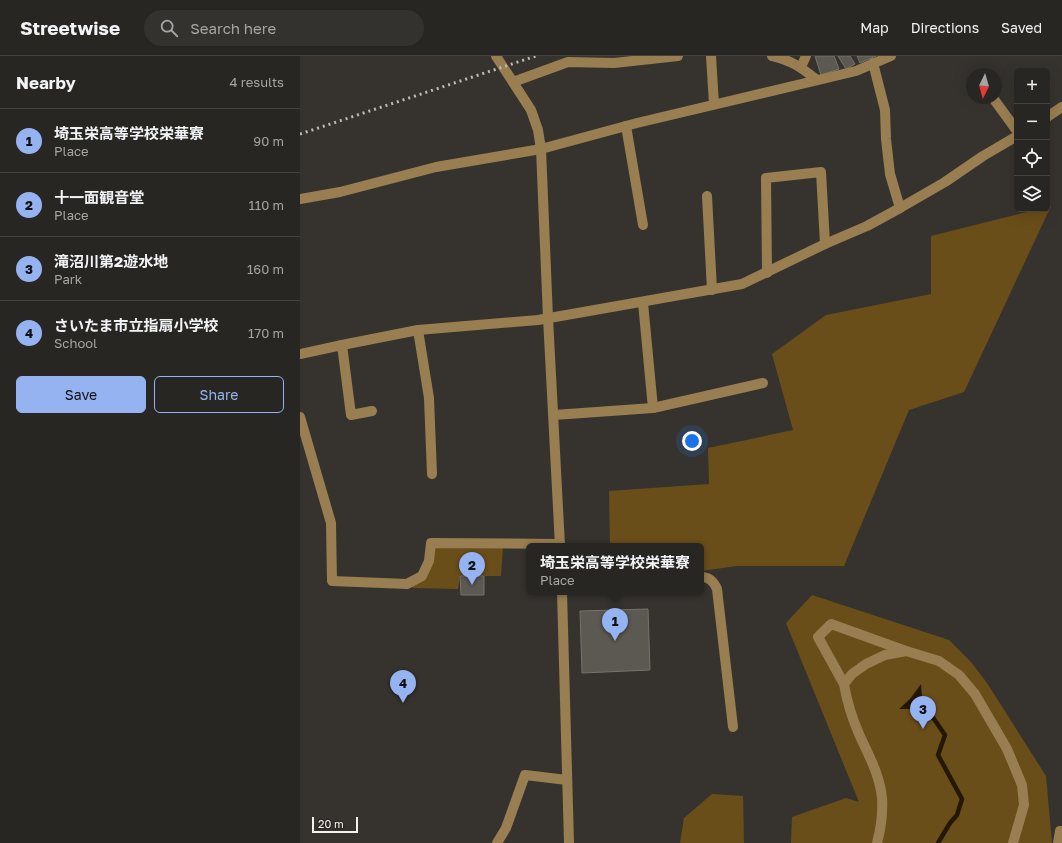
<!DOCTYPE html>
<html lang="en">
<head>
<meta charset="utf-8">
<style>
  :root { --surface:#282622; --page:#34322f; --text:#f1f3f6; --muted:#a5a5a5; --line:#444340; --accent:#95b2f1 }
  body { margin:0; font-family:"Golos Text","Noto Sans JP",sans-serif; background:var(--page); color:var(--text) }
  .controls { position:absolute; right:12px; top:12px; display:grid; overflow:hidden; border-radius:6px; box-shadow:0 4px 16px #0002 }
  .controls button { width:36px; height:36px; display:grid; place-items:center; padding:0; border:0; border-bottom:1px solid var(--line); background:var(--surface); color:var(--text); font:20px sans-serif }
  .compass { position:absolute; left:666px; top:12px; width:36px; height:36px; border-radius:50%; background:var(--surface); box-shadow:0 4px 16px #0002; rotate:185deg }
  .scale { position:absolute; left:12px; bottom:10px; width:46px; box-sizing:border-box; padding-left:4px; border:2px solid #f3f1ee; border-top:0; font-size:11px; line-height:14px; white-space:nowrap; color:#f3f1ee; -webkit-text-stroke:3px #2c2924; paint-order:stroke }
  .you { position:absolute; left:392px; top:385px; width:14px; height:14px; margin:-10px; border:3px solid #fff; border-radius:50%; background:#1a73e8; box-shadow:0 0 0 6px #1a73e833 }
  .badge { display:grid; place-items:center; width:26px; height:26px; border-radius:50%; background:var(--accent); color:#111; font-size:13px; font-weight:700 }
  .pin { position:absolute; translate:-50% -33px; filter:drop-shadow(0 1px 2px #0008) }
  .pin::after { content:''; position:absolute; top:21px; width:14px; height:12px; background:inherit; clip-path:polygon(0 0,100% 0,50% 100%) }
  .popup { position:absolute; left:226px; top:487px; width:178px; height:52px; box-sizing:border-box; display:grid; place-content:center; border-radius:6px; background:var(--surface); filter:drop-shadow(0 1px 3px #0005); font-size:13px; white-space:nowrap; color:var(--muted) }
  .popup b { font-size:15px; color:var(--text) }
  .popup::after { content:''; position:absolute; left:50%; top:100%; margin-left:-8px; border:8px solid transparent; border-top-color:var(--surface) }
  .list { margin:0; padding:0; list-style:none }
  h2 { display:flex; justify-content:space-between; align-items:center; height:52px; margin:0; padding:0 16px; font-size:17px }
  h2 small { font-size:13px; font-weight:400; color:var(--muted) }
  .list li { display:grid; grid-template-columns:26px 1fr auto; gap:12px; align-items:center; box-sizing:border-box; height:64px; padding:0 16px; border-top:1px solid var(--line) }
  .list b { display:block; font-size:15px; white-space:nowrap }
  .list p { margin:0; font-size:13px; white-space:nowrap; color:var(--muted) }
  .list em { font-size:13px; font-style:normal; color:var(--muted) }
  .actions { display:flex; gap:8px; padding:12px 16px }
  .actions a { flex:1; padding:9px 0; border:1px solid var(--accent); border-radius:6px; text-align:center; font-size:14px; color:var(--accent) }
  .actions .main { background:var(--accent); color:#111 }
  .icon { flex:none; width:22px; height:22px; fill:none; stroke:currentColor; stroke-width:2; stroke-linecap:round; stroke-linejoin:round }
  .map { position:relative; flex:none; width:762px; height:787px; overflow:hidden }
  header { display:flex; align-items:center; gap:24px; box-sizing:border-box; height:56px; padding:0 20px; background:var(--surface); border-bottom:1px solid var(--line) }
  header strong { font-size:19px }
  nav { display:flex; gap:22px; margin-inline-start:auto; font-size:14px }
  .search { width:280px; height:36px; background:var(--page); display:flex; align-items:center; gap:10px; box-sizing:border-box; padding:0 14px; border-radius:22px; color:var(--muted); font-size:15px }
  main { display:flex }
  aside { flex:1; background:var(--surface) }
  .map>svg:first-child { display:block }
  .green { fill:#6a4e19 }
  .water { fill:#241804 }
  .lines { fill:none; stroke-linecap:round; stroke-linejoin:round }
  .stream { stroke:#241804; stroke-width:4.5 }
  .building { fill:#5c5953; stroke:#76726d }
  .minor { stroke:#997e51; stroke-width:10 }
  .rail { stroke:#bdbab7; stroke-width:3; stroke-dasharray:2 4; stroke-linecap:butt }
</style>
</head>
<body>
<header>
<strong>Streetwise</strong>
<div class="search"><svg class="icon" aria-label="search" viewBox="0 0 24 24"><circle cx="10" cy="10" r="6"/><path d="M15 15l6 6"/></svg>Search here</div>
<nav><a>Map</a><a>Directions</a><a>Saved</a></nav>
</header>
<main>
<aside>
<h2>Nearby<small>4 results</small></h2>
<ul class="list">
<li><span class="badge">1</span><div><b>埼玉栄高等学校栄華寮</b><p>Place</p></div><em>90 m</em></li>
<li><span class="badge">2</span><div><b>十一面観音堂</b><p>Place</p></div><em>110 m</em></li>
<li><span class="badge">3</span><div><b>滝沼川第2遊水地</b><p>Park</p></div><em>160 m</em></li>
<li><span class="badge">4</span><div><b>さいたま市立指扇小学校</b><p>School</p></div><em>170 m</em></li>
</ul>
<div class="actions"><a class="main">Save</a><a>Share</a></div>
</aside>
<div class="map">
<svg width="762" height="787" viewBox="0 0 762 787">
  <rect width="100%" height="100%" fill="#36332e"/>
  <g class="green">
    <polygon points="751,150 664,336 609,354 544,510 437,510 401,515 401,490 310,490 309,435 409,428 408,392 493,374 472,298 526,259 631,238 631,180 739,153 747,153 747,151"/>
    <polygon points="131,487 203,491 201,520 160,520 158,533 113,532 112,528 123,521"/>
    <polygon points="512,539 649,584 671,606 687,627 746,720 752,787 491,787 492,761 546,742 559,746 486,567"/>
    <polygon points="412,738 443,740 444,787 380,787 384,762"/>
  </g>
  <polygon class="water" points="621,628 623,653 599,653 610,643"/>
  <g class="lines">
    <polyline class="stream" points="623,653 634,663 645,679 638,699 662,743 657,759 650,767 638,787"/>
  </g>
  <g class="building">
    <polygon points="515,0 534,0 539,13 521,19"/>
    <polygon points="538,0 550,0 555,8 546,13"/>
    <polygon points="557,0 576,0 560,7"/>
    <polygon points="160,520 184,520 184,539 161,539"/>
    <polygon points="348,553 350,614 282,617 280,555"/>
  </g>
  <g class="lines">
    <g class="minor">
      <polyline points="196,0 231,54 238,74 241,93 248,262 260,490"/>
      <polyline points="411,0 414,48"/>
      <path d="M472,0C491,4 502,12 517,24"/>
      <polyline points="573,7 585,54 586,83 590,118 600,152"/>
      <polyline points="501,11 506,0"/>
      <polyline points="213,26 268,6 314,7 378,0"/>
      <polyline points="693,42 717,75"/>
      <polyline points="747,61 762,51"/>
      <polyline points="326,70 343,169"/>
      <polyline points="407,140 412,234"/>
      <polyline points="0,143 40,136 136,111 241,93 337,67 556,15 591,0"/>
      <polyline points="467,217 466,122 521,116 525,188"/>
      <polyline points="343,247 353,352"/>
      <polyline points="118,274 129,342 132,418"/>
      <polyline points="42,289 51,359 72,355"/>
      <polyline points="0,298 42,289 118,274 238,264 442,228 525,188 567,170 600,152 645,126 683,100 717,80"/>
      <polyline points="254,359 353,352 463,327"/>
      <polyline points="0,361 31,467 32,525 107,528 122,520 129,505 131,487 260,488"/>
      <path d="M401,521C410,521 414,526 417,533L433,671"/>
      <polyline points="262,536 269,787"/>
      <polyline points="544,628 518,581 531,568 606,595"/>
      <polyline points="197,787 206,772 225,719 267,724"/>
      <path d="M577,787C581,772 583,757 582,742C580,719 568,698 559,678C552,662 547,646 544,628L552,618L566,608L585,599L606,595L639,605L659,619L675,638L707,693L722,729L724,749L713,787"/>
      <polyline points="758,787 760,775 762,775"/>
    </g>
    <polyline class="rail" points="0,78 236,0"/>
  </g>
</svg>
<div class="controls">
<button>+</button>
<button>−</button>
<button><svg class="icon" aria-label="locate" viewBox="0 0 24 24"><circle cx="12" cy="12" r="6"/><path d="M12 2v4M12 18v4M2 12h4M18 12h4"/></svg></button>
<button><svg class="icon" aria-label="layers" viewBox="0 0 24 24"><path d="M12 4l9 5-9 5-9-5zM3 14l9 5 9-5"/></svg></button>
</div>
<svg class="compass" viewBox="-18 -18 36 36"><path d="M0-13l5 13h-10z" fill="#e53935"/><path d="M0 13l5-13h-10z" fill="#a5a5a5"/></svg>
<div class="scale">20 m</div>
<div class="you"></div>
<div class="pin badge" style="left:315px;top:585px">1</div>
<div class="popup"><b>埼玉栄高等学校栄華寮</b>Place</div>
<div class="pin badge" style="left:172px;top:529px">2</div>
<div class="pin badge" style="left:623px;top:673px">3</div>
<div class="pin badge" style="left:103px;top:647px">4</div>
</div>
</main>
</body>
</html>
